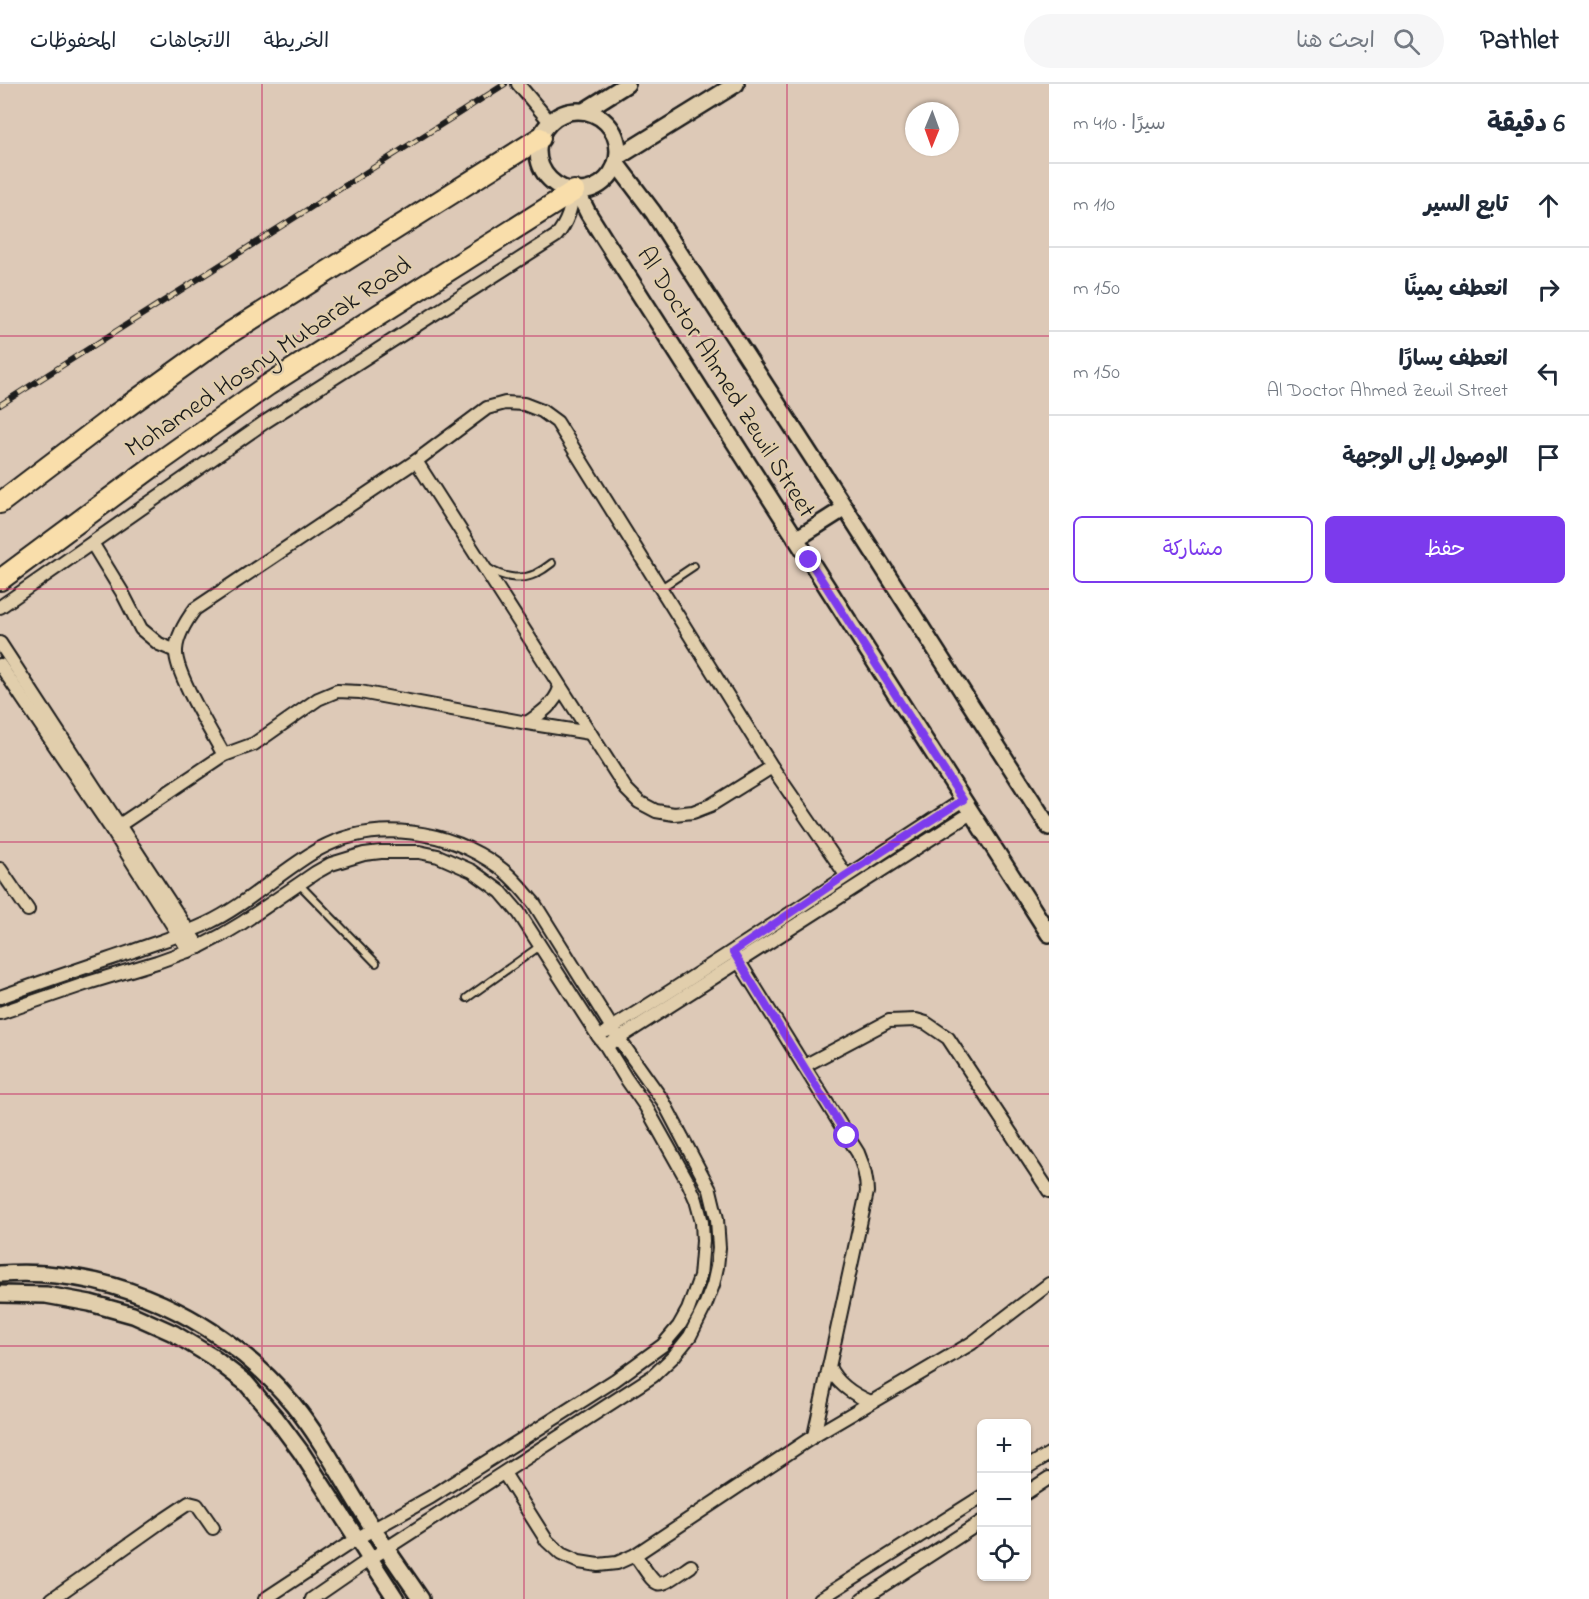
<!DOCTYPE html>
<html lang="ar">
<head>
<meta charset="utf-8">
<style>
  :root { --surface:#fff; --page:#f6f6f7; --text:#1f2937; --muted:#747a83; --line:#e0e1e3; --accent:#7c3aed }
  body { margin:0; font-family:"Indie Flower","Playpen Sans Arabic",sans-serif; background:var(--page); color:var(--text); direction:rtl }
  .controls { position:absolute; right:18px; bottom:18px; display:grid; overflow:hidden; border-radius:9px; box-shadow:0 2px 4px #0004 }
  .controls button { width:54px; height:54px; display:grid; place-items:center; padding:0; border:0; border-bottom:2px solid var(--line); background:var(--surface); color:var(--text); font:30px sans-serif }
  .compass { position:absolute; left:905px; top:18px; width:54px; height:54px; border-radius:50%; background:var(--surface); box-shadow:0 2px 4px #0004; rotate:181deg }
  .stop { position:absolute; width:18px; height:18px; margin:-14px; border:4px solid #7c3aed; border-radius:50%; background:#fff }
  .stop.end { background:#7c3aed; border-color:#fff; box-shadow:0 2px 6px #0008 }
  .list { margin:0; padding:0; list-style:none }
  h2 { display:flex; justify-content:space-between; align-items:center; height:78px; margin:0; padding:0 24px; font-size:26px }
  h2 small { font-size:20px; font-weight:400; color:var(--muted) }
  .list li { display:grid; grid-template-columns:39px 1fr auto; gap:18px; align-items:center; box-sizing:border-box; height:84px; padding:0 24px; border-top:2px solid var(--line) }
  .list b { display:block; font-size:22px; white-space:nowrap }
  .list p { margin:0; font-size:20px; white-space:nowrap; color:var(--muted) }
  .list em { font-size:20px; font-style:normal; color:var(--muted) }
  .actions { display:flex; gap:12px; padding:18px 24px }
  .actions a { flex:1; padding:14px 0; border:2px solid var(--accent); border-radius:9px; text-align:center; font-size:21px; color:var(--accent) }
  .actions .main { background:var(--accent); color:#fff }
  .icon { flex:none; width:33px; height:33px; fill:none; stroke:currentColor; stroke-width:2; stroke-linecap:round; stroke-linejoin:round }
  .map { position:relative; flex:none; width:1049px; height:1515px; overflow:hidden; direction:ltr }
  header { display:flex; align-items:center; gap:36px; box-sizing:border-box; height:84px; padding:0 30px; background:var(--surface); border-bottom:2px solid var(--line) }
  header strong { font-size:28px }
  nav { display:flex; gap:33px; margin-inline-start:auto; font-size:21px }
  .search { width:420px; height:54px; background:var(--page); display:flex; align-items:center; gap:15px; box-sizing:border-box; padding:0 21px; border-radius:33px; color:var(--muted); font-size:22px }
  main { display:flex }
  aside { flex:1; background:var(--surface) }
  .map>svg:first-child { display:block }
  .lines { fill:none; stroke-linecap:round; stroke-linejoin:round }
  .service-casing { stroke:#1c1c1c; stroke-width:10 }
  .minor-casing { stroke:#1c1c1c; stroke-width:16 }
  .tertiary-casing { stroke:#1c1c1c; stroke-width:20 }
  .trunk-casing { stroke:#1c1c1c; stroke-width:24 }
  .service { stroke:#e1ceac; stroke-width:6 }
  .minor { stroke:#e1ceac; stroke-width:12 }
  .tertiary { stroke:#e1ceac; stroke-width:15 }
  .trunk { stroke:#f9deab; stroke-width:20 }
  .rail-casing { stroke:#1c1c1c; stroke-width:6 }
  .rail { stroke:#e1ceac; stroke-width:4; stroke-dasharray:11; stroke-linecap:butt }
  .route { stroke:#7c3aed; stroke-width:8 }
  .grid { fill:none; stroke:#c2185b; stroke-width:1.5; stroke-opacity:0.55 }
  .labels { text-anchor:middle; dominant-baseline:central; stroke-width:4.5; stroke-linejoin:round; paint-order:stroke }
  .street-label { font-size:26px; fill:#1c1c1c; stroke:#e1ceac }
</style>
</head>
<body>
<header>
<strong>Pathlet</strong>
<div class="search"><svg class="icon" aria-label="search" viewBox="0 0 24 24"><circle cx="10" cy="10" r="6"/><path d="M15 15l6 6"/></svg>ابحث هنا</div>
<nav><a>الخريطة</a><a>الاتجاهات</a><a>المحفوظات</a></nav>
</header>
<main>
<aside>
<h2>6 دقيقة<small>سيرًا · 410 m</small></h2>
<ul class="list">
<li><svg class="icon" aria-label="ahead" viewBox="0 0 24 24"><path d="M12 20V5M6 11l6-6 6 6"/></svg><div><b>تابع السير</b></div><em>110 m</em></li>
<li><svg class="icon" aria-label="right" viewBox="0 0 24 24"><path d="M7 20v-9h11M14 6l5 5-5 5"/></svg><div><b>انعطف يمينًا</b></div><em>150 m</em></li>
<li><svg class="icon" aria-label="left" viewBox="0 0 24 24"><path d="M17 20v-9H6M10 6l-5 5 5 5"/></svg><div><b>انعطف يسارًا</b><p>Al Doctor Ahmed Zewil Street</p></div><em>150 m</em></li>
<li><svg class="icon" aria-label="arrive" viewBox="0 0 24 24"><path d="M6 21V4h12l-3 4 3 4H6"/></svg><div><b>الوصول إلى الوجهة</b></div></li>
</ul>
<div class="actions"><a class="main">حفظ</a><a>مشاركة</a></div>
</aside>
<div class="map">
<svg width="1049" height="1515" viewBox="0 0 1049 1515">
  <rect width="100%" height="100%" fill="#ddc9b7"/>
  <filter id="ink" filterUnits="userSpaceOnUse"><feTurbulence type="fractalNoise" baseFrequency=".0167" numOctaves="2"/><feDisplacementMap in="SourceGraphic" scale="12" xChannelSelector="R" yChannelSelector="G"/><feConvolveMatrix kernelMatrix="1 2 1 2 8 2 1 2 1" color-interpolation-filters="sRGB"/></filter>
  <g filter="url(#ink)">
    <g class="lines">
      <g class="service-casing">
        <g id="service">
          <path d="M488,484C501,493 520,497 535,490C541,487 547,483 552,479"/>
          <polyline points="661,504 694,482"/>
          <polyline points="300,801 376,879"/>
          <polyline points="467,914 540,862"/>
        </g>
      </g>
      <g class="minor-casing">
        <g id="minor">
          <polyline points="518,0 550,38"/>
          <polyline points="416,377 626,705 639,718 656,727 674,730 693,728 711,721 772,683"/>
          <polyline points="92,459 122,508 141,545 159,560 176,567"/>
          <path d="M0,523L265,338L556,152C568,139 571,123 574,107"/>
          <polyline points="0,559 199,863"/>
          <polyline points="0,581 112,746 189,867"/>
          <path d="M527,639C540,630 555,620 560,604"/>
          <path d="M224,671C212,649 174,588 176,566C177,551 186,537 195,525L416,377L487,324L505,319L524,320L542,327L557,338L772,683L846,791"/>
          <polyline points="112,746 224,671 254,660 318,615 337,607 360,608 527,639 590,649"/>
          <polyline points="0,785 28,826"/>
          <path d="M733,868L858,1069C864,1083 867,1094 867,1108L814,1352"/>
          <path d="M0,913C44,897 89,882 133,867C157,858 183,851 206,840C247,821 280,787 319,765C376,734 449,746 499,783C513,793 523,806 534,819L619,955L663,1017L710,1106L717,1135L719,1164L717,1183L713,1201L705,1222L690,1252L674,1272L653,1292L370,1475L312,1515"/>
          <polyline points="0,929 91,898 157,878 199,863 222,851 242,839 315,789 331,780 364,770 381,768 419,768 438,772 472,787 501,808 519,829 598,952 606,962 625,993 646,1023 688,1098 696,1116 702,1138 703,1157 700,1193 688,1226 679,1242 663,1261 615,1296 431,1413 356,1455 265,1515"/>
          <path d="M607,947C727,873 844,793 963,716"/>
          <polyline points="613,958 971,729"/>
          <polyline points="804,982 889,937 916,936 926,939 948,954 1049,1107"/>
          <path d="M829,1283C838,1301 854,1311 871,1318"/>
          <polyline points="1026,1384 1049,1370"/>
          <polyline points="504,1389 547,1457 561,1470 579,1478 598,1481 617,1479 635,1471 814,1352 972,1259 1049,1200"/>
          <polyline points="1026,1409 1049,1394"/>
          <path d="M635,1471C660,1507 654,1507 691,1482"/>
          <polyline points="52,1515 165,1435 189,1419 197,1421 213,1444"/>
          <polyline points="820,1515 981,1413"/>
          <polyline points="862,1515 981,1438"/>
        </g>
      </g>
      <g class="tertiary-casing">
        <g id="tertiary">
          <polyline points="584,27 627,0"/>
          <circle cx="578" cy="67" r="40"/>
          <polyline points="618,73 736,0"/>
          <polyline points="616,79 653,128 845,424 1049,743"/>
          <polyline points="577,107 588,129 603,153 1049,850"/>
          <polyline points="796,455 845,424"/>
          <path d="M0,1190C113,1182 222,1235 293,1320C324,1358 346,1403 372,1443C388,1468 405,1491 421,1515"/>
          <polyline points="0,1210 46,1211 90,1219 133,1231 173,1249 211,1272 246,1299 275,1333 301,1368 396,1515"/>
        </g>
      </g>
      <g class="trunk-casing">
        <g id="trunk">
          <polyline points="0,419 117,330 228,250 540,54"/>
          <polyline points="0,496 155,381 268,301 574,107"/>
        </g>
      </g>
      <use href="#service" class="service"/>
      <use href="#minor" class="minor"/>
      <use href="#tertiary" class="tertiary"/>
      <use href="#trunk" class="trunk"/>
      <g class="rail-casing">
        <polyline id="rail" points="0,321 505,0"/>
      </g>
      <use href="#rail" class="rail"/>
    </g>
  </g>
  <g class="lines" filter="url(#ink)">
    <polyline class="route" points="809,476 963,716 846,791 733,868 847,1052"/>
  </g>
  <path class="grid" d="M262,0V1515M524,0V1515M787,0V1515M0,252H1049M0,505H1049M0,758H1049M0,1010H1049M0,1262H1049"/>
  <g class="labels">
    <g class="street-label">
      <text transform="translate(269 274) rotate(-34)">Mohamed Hosny Mubarak Road</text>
      <text transform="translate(725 299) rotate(58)">Al Doctor Ahmed Zewil Street</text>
    </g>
  </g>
</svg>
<div class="controls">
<button>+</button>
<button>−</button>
<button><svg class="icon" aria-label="locate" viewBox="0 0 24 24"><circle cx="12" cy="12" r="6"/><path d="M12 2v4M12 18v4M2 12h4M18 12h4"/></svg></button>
</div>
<svg class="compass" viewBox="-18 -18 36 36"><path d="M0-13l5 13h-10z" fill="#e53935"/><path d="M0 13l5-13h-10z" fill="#747a83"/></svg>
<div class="stop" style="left:847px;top:1052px"></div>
<div class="stop end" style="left:809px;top:476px"></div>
</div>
</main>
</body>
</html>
